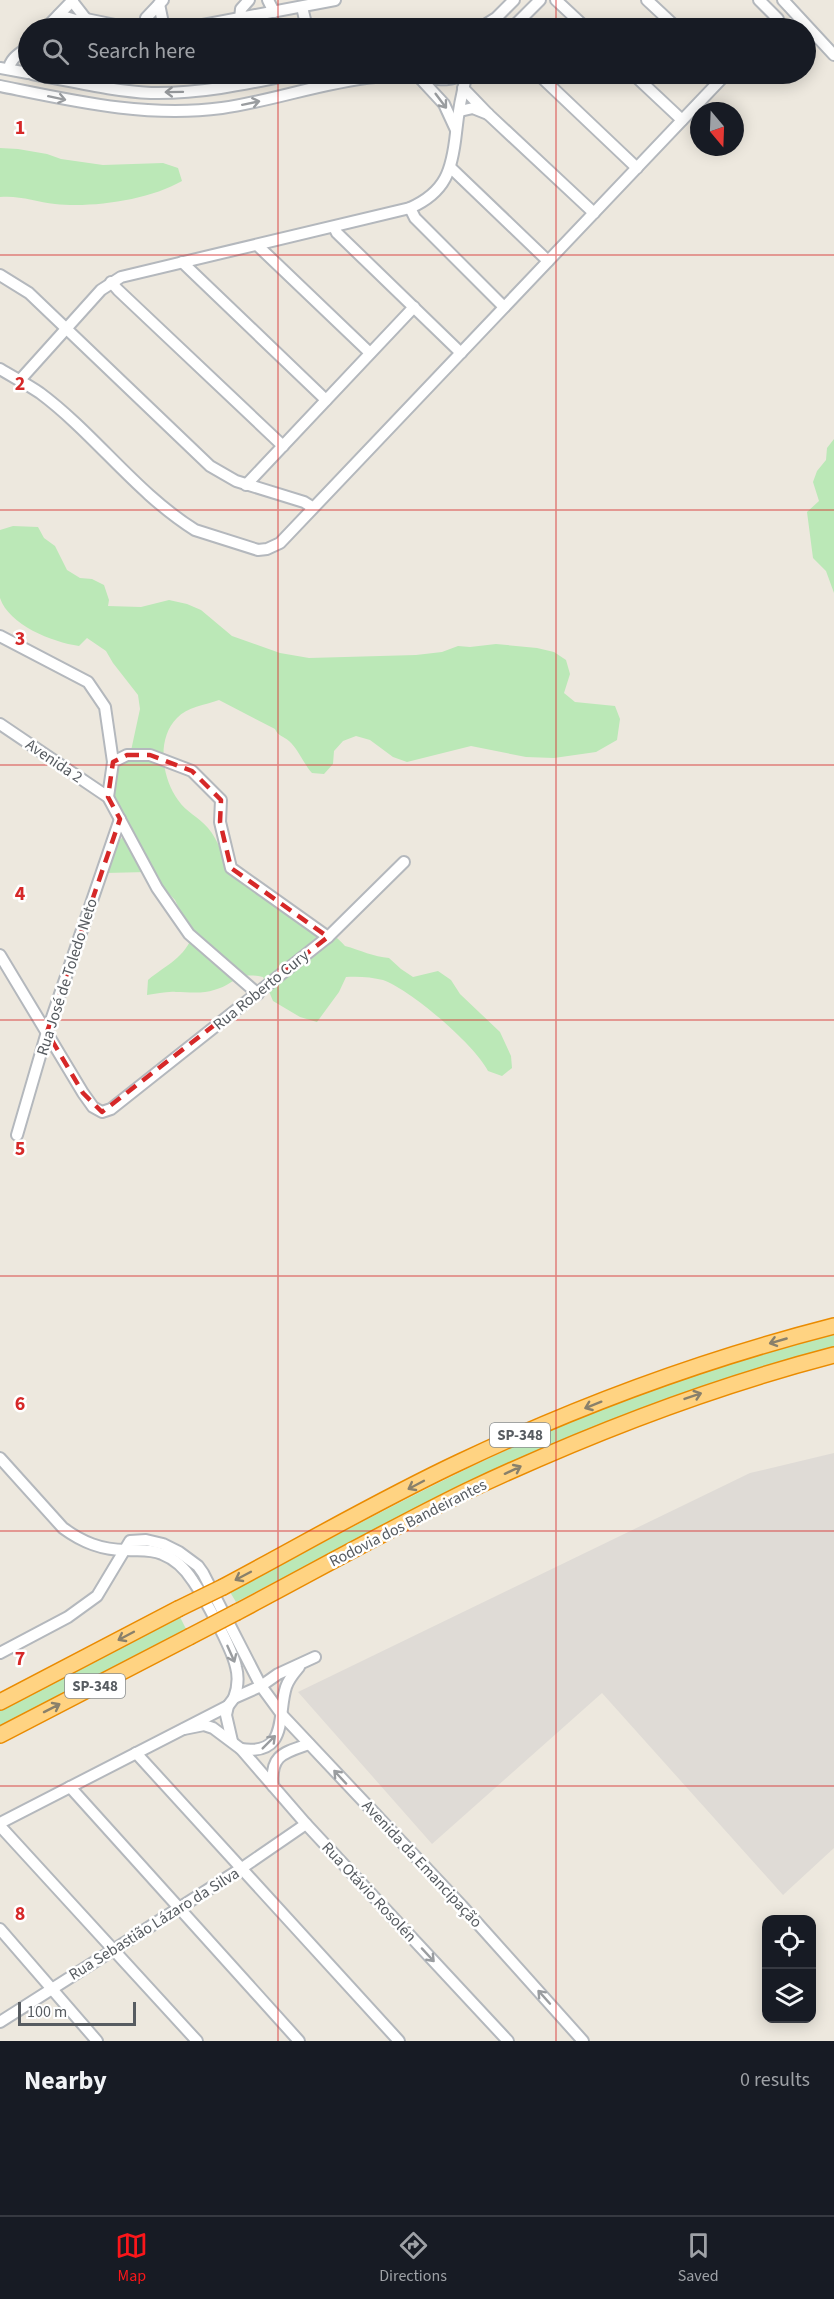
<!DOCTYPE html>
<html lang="en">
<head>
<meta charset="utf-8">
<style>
  :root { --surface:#171b24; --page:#20242c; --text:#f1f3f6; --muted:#9ea1a6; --line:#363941; --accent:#fa161a }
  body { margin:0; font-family:"Source Sans 3",sans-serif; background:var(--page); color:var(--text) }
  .controls { position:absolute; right:18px; bottom:18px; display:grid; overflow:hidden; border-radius:12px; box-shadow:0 3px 15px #0003 }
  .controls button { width:54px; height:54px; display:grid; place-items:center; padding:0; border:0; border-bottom:2px solid var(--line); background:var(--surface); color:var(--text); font:30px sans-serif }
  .compass { position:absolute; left:690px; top:102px; width:54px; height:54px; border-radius:50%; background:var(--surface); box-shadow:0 3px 15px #0003; rotate:161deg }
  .scale { position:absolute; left:18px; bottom:15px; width:118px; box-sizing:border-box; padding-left:6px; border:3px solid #575c61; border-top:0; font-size:16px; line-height:21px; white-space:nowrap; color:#575c61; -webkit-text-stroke:4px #fff; paint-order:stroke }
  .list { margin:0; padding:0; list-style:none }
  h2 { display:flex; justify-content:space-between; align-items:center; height:78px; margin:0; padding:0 24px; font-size:26px }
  h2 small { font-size:20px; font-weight:400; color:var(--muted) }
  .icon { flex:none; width:33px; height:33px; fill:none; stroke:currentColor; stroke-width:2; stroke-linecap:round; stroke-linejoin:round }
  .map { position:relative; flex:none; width:834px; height:2041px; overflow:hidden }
  .search { position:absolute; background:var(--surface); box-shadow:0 3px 15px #0003; left:18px; right:18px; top:18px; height:66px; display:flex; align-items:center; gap:15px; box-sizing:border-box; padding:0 21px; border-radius:33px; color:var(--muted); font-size:22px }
  .sheet { height:174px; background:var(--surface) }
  nav { display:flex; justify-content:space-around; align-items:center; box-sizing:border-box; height:84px; border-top:2px solid var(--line); background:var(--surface); font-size:16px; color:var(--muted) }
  nav a { display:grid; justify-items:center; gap:3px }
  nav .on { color:var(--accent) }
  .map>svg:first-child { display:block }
  .industrial { fill:#dfdbd6 }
  .green { fill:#bbe8b7 }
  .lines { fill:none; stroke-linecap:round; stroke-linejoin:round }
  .minor-casing { stroke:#b4b8bd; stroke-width:14 }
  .highway-casing { stroke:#ea8b00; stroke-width:18 }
  .minor { stroke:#fff; stroke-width:10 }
  .highway { stroke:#ffd382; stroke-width:15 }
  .highway-bridge-casing { stroke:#ea8b00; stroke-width:18; stroke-linecap:butt }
  .highway-bridge { stroke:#ffd382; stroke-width:15 }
  .oneway { stroke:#9a9da0 }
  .oneway2 { stroke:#89806b }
  .marked { fill:none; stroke:#d62828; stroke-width:4.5; stroke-dasharray:12 8; stroke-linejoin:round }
  .grid { fill:none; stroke:#d62828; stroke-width:1.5; stroke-opacity:0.55 }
  .labels { text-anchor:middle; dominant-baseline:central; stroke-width:5; stroke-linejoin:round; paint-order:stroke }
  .shield { fill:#fff; stroke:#898d90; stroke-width:1.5 }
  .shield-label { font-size:15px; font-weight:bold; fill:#575c61 }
  .street-label { font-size:16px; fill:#575c61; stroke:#fff }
  .grid-label { font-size:20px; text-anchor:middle; font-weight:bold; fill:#d62828; stroke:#fff; stroke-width:5; stroke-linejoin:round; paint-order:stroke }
</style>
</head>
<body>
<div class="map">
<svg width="834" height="2041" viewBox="0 0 834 2041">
  <rect width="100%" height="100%" fill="#ede8de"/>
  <polygon class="industrial" points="834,1453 834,1848 783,1895 602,1693 432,1844 298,1692 750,1473"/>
  <g class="green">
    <path d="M0,148L18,149L47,154L61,159L103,165L163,163L178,168L182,181C149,200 93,208 55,204C37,202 19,195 0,197Z"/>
    <polygon points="834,439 834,593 826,571 813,558 807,512 819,501 813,482 817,471 826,460 827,448"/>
    <path d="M13,526L38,527L44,538L55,546L67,570L80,578L92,579L104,585L109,600L108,606L141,607L169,600L187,604L201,610L232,636L280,653L309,658L416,655L442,652L458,646L470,647L496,644L537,648L554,652L566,660L570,674L564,693L575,702L615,706L620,719L617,740L596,752L554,758L526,757L471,746L407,762L393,757L370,740L356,736L343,741L334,751L333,764L324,774L312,773C303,763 299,750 289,741C283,736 278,736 275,729L219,700C205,705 187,707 177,718C156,739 162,778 178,800C186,812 199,817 208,828C219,841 224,859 229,874C240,876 243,883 252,890C275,907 330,926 345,946C360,950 374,957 389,958L401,969L413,977L438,971L451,980L460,994L500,1032L511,1056L512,1068L502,1076L488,1071C475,1045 411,990 383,980C372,977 357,976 346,977L339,992L317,1022L300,1017L273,1001L263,977C236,971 236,984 214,990C203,994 188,992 176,992C167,991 157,994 147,995L148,980C167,964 184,959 194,933L186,923L175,900L147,872L105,873L114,848L124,835L127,821L114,796L109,781L120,760H129L140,709L138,695L113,663L106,651L87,638L79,646C52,642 9,625 0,598V530Z"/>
    <path d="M834,1333V1347C733,1374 633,1408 537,1451C435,1496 336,1551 236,1602L230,1592C336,1536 441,1478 551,1430C643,1390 738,1360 834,1333Z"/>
    <polygon points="180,1617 186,1629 0,1726 0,1711"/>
  </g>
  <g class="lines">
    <g class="minor-casing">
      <g id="minor">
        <polyline points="268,0 274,12"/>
        <polyline points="556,0 586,28"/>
        <polyline points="647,0 677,28"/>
        <polyline points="759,0 778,19 769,28"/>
        <polyline points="783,0 834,55"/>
        <polyline points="72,1 86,19"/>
        <polyline points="159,4 164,28"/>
        <polyline points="302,7 307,28"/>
        <polyline points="59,15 79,21 86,19 125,27 153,28"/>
        <polyline points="240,19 241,9 249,0"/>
        <polyline points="46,28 73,0"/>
        <polyline points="144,28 146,18 163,0"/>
        <polyline points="187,28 335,0"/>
        <polyline points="480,28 496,18 514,0"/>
        <polyline points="512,28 540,0"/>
        <polyline points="0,68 28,73"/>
        <path d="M9,69C10,58 21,53 28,47"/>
        <path d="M32,74C72,81 111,91 151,93C200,94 246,84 294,74"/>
        <polyline points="538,74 637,168"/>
        <polyline points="633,74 682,120"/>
        <polyline points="419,77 444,104 456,130"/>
        <path d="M0,86C74,101 146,118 222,108C273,101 323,82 375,77C388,76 403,75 416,77C435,78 447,83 465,74"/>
        <polyline points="463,88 488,114 594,213"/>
        <polyline points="460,111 473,108 488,114"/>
        <polyline points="451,168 548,261"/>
        <polyline points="410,208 415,218 504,307"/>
        <polyline points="334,227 337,233 461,353"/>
        <polyline points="257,245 370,353"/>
        <polyline points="182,262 326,400"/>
        <polyline points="0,275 29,293 210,466 236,481 304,502 312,507"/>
        <polyline points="111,282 118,290 283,446"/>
        <path d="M0,369C13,377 27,384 40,393C95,434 136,493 195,530L258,550L267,549L280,543L726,74"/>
        <path d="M20,380L101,290L121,277L410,208C446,192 452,170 456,133C458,114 462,92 467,74"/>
        <polyline points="246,485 414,307"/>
        <polyline points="0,636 88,682 105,707 113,762"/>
        <polyline points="0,724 108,797 157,888 189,934 258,994"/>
        <polyline points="108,797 113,762 127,755 150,755 192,771 221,800 220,822 231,868 328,937"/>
        <polyline points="0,955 83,1093 93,1107 102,1112 111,1109 328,937 404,862"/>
        <polyline points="17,1135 47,1032 120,819"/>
        <path d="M0,1458L63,1528C82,1542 101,1550 126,1550C139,1551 150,1549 162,1554C175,1559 186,1570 193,1581C204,1597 232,1648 236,1667C239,1678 238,1687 234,1698"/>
        <polyline points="0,1653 68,1617 97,1596 130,1541 146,1540 163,1544 179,1552 198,1566 203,1573 261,1686 283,1716 462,1906 583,2041"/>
        <polyline points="184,1729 204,1725 213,1728 241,1749 306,1824 508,2041"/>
        <polyline points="232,1741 226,1715 228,1706 234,1698 261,1686 278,1674 315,1657"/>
        <path d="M241,1749C289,1756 277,1715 286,1687C289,1678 294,1673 299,1667"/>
        <polyline points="136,1753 399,2041"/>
        <path d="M273,1786C270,1755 283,1753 309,1744"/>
        <polyline points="70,1787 299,2041"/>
        <polyline points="0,1823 228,1706"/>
        <polyline points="0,1826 197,2041"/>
        <polyline points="0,1929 97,2041"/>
        <polyline points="0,2022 242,1868 306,1824"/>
      </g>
    </g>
    <g class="highway-casing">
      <g id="highway">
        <path d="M223,1587C302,1545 379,1500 460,1462C580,1405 705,1359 834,1326"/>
        <path d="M237,1612C313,1572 389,1529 467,1491C586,1435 707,1388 834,1355"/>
        <polyline points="0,1702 178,1609"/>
        <polyline points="0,1735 189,1637"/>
      </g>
    </g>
    <use href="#minor" class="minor"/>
    <use href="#highway" class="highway"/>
    <g class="highway-bridge-casing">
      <g id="highway-bridge">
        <polyline points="178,1609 223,1587"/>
        <polyline points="189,1637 237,1612"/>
      </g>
    </g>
    <use href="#highway-bridge" class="highway-bridge"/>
  </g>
  <defs><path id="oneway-shaft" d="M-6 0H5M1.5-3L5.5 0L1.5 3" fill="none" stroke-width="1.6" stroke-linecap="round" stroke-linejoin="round" transform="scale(1.5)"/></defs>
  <g class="oneway">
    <use href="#oneway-shaft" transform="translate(174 92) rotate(179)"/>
    <use href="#oneway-shaft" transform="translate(57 98) rotate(12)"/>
    <use href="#oneway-shaft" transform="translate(441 101) rotate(53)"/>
    <use href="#oneway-shaft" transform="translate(251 103) rotate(-12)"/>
    <use href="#oneway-shaft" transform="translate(231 1654) rotate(66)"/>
    <use href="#oneway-shaft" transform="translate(269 1742) rotate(-45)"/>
    <use href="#oneway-shaft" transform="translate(340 1777) rotate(-133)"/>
    <use href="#oneway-shaft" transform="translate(428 1955) rotate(47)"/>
    <use href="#oneway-shaft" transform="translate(544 1997) rotate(-132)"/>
  </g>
  <g class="oneway2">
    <use href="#oneway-shaft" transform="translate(778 1341) rotate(164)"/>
    <use href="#oneway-shaft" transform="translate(693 1396) rotate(-19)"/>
    <use href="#oneway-shaft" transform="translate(593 1405) rotate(158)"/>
    <use href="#oneway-shaft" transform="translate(513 1470) rotate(-25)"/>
    <use href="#oneway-shaft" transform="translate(416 1485) rotate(152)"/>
    <use href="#oneway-shaft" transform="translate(243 1576) rotate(152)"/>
    <use href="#oneway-shaft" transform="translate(126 1636) rotate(152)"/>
    <use href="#oneway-shaft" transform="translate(52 1708) rotate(-27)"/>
  </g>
  <path class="marked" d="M127,755H150L192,771L221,800L220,822L231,868L328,937L102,1112L83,1093L47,1032L120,819L108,797L113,762Z"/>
  <path class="grid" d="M278,0V28M556,0V28M278,74V2041M556,74V2041M0,255H834M0,510H834M0,765H834M0,1020H834M0,1276H834M0,1531H834M0,1786H834"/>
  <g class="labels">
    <g class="shield">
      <rect x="490" y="1423" width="60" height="24" rx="4.5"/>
      <rect x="65" y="1674" width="60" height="24" rx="4.5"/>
    </g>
    <g class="shield-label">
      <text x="520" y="1435">SP-348</text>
      <text x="95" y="1686">SP-348</text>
    </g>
    <g class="street-label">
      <text transform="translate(54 761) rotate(34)">Avenida 2</text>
      <text transform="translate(67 977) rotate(-72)">Rua José de Toledo Neto</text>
      <text transform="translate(261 990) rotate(-39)">Rua Roberto Cury</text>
      <text transform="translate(408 1523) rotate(-27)">Rodovia dos Bandeirantes</text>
      <text transform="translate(422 1864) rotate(47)">Avenida da Emancipação</text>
      <text transform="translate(369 1892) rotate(47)">Rua Otávio Rosolén</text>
      <text transform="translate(154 1924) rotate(-32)">Rua Sebastião Lázaro da Silva</text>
    </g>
  </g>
  <g class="grid-label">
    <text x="20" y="134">1</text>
    <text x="20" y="390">2</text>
    <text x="20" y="645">3</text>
    <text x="20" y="900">4</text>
    <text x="20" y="1155">5</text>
    <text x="20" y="1410">6</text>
    <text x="20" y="1665">7</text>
    <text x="20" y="1920">8</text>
  </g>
</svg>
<div class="controls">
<button><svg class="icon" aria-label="locate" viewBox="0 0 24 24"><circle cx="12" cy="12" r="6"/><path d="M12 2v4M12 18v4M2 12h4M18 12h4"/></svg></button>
<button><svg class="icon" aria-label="layers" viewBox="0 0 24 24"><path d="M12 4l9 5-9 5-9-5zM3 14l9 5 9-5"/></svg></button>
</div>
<svg class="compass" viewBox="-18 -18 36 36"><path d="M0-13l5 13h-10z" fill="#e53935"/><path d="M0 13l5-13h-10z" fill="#9ea1a6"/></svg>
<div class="scale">100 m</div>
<div class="search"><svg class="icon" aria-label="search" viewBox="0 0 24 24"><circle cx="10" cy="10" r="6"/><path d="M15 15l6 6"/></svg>Search here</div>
</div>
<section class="sheet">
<h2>Nearby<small>0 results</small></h2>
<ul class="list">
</ul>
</section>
<nav>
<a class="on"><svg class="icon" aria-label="map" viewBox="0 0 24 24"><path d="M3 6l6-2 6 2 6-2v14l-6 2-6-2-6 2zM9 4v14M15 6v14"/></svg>Map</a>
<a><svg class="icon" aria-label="directions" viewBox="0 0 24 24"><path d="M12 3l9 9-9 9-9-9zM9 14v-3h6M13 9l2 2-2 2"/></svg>Directions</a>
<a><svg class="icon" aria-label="saved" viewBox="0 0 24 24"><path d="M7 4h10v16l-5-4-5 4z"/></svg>Saved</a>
</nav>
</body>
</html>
